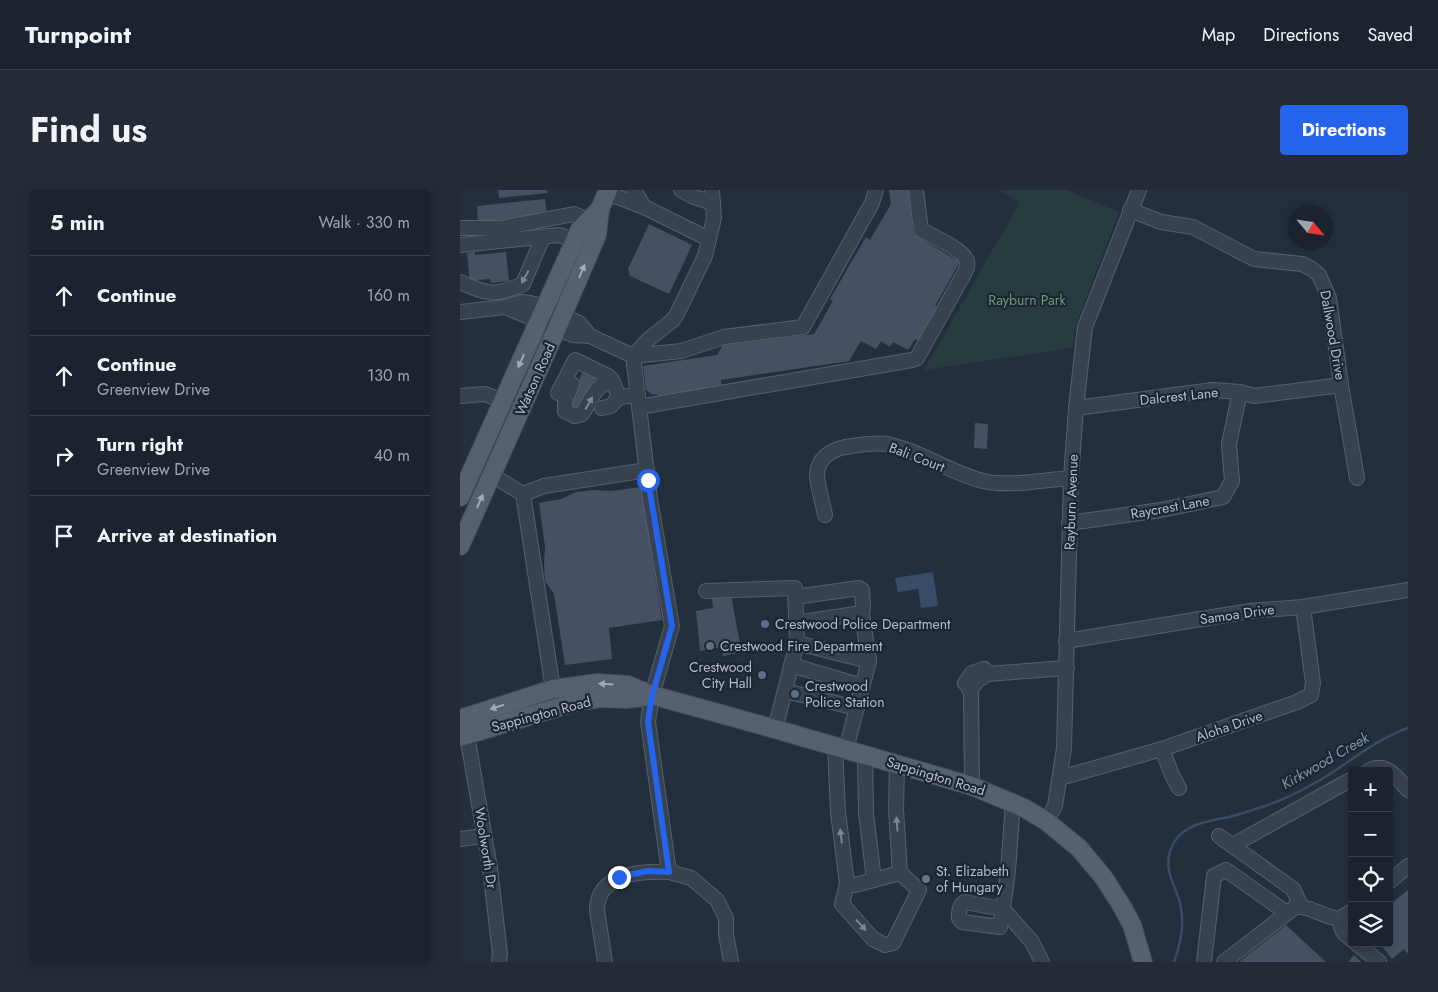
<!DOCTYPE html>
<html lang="en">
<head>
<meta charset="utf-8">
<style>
  :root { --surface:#1b232e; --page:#242b36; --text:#f1f3f6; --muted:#a0a4aa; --line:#39404a; --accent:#2563eb }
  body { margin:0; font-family:Jost,sans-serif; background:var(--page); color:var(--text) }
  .controls { position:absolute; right:15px; bottom:15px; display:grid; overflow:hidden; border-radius:5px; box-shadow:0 2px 8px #0003 }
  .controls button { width:45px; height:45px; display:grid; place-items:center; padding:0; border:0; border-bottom:1px solid var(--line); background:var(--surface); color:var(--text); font:25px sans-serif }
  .compass { position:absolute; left:828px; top:15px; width:45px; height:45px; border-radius:50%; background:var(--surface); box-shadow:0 2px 8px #0003; rotate:119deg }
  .stop { position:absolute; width:15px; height:15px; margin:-11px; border:4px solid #2563eb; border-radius:50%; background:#fff }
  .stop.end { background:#2563eb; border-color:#fff; box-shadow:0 1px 5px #0008 }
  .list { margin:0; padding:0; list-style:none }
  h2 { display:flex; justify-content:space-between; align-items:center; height:65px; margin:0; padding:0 20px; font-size:21px }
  h2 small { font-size:16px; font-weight:400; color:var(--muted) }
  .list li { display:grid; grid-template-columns:32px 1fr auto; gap:15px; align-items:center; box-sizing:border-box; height:80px; padding:0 20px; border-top:1px solid var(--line) }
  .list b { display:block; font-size:19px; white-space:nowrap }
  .list p { margin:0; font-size:16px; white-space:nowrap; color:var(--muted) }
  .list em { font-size:16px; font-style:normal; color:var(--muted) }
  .icon { flex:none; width:28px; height:28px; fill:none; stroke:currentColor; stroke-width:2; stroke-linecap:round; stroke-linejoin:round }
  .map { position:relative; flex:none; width:948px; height:772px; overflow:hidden; border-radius:5px }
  header { display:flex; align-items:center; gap:30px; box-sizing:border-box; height:70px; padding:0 25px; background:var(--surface); border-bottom:1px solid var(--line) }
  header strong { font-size:24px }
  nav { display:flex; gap:28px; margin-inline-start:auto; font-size:18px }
  .intro { display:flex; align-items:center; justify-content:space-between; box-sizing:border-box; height:120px; padding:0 30px }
  h1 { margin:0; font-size:35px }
  .button { padding:12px 22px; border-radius:5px; background:var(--accent); color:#fff; font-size:18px; font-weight:700 }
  main { display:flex; gap:30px; padding:0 30px }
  aside { flex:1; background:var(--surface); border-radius:5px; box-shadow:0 2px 8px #0003 }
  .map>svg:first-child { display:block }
  .green { fill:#263c3f }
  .water { fill:#394c67 }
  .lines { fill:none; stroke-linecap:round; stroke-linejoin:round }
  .stream { stroke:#394c67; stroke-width:2.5 }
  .building { fill:#455162 }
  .minor-casing { stroke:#565f6c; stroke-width:16 }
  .major-casing { stroke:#414a57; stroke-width:20 }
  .minor { stroke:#38414e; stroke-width:14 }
  .major { stroke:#56606e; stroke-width:18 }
  .oneway { fill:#a1aab7 }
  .oneway2 { fill:#7c8592 }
  .route { stroke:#2563eb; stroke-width:6 }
  .service-dot { fill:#5c6f8a; stroke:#1d2633; stroke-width:2 }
  .worship-dot { fill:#6b7280; stroke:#1d2633; stroke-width:2 }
  .labels { text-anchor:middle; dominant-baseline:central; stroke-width:4.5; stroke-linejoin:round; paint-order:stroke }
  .park-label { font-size:14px; fill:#6b9a76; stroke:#1d2633 }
  .street-label { font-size:14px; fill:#b4bcc9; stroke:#1d2633 }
  .poi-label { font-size:14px; fill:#b4bcc9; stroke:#1d2633; text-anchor:start }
  .water-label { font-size:15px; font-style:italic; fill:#7c92b1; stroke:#1d2633 }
</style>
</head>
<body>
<header>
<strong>Turnpoint</strong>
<nav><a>Map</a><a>Directions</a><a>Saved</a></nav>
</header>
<div class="intro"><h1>Find us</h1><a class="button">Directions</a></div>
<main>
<aside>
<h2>5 min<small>Walk · 330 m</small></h2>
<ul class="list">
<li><svg class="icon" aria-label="ahead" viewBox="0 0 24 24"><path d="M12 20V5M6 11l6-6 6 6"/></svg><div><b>Continue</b></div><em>160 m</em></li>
<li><svg class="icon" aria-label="ahead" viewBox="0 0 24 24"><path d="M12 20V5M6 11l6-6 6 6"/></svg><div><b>Continue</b><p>Greenview Drive</p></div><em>130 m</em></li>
<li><svg class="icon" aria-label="right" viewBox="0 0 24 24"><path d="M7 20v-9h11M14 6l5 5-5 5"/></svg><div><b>Turn right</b><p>Greenview Drive</p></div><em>40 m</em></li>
<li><svg class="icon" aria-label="arrive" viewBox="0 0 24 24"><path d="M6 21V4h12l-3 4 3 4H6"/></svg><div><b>Arrive at destination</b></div></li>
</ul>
</aside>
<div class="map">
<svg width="948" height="772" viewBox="0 0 948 772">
  <rect width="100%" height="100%" fill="#242f3e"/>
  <polygon class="green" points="539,0 607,0 659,22 618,129 612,158 464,180 560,12"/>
  <polygon class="water" points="473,382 478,416 461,418 458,399 438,402 435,388"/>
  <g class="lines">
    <path class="stream" d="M714,772C721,752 725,733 720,713C715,695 704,681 710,661C719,634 745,632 769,627C781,624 793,620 805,616C829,608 851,596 873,582C897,566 920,548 948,538"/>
  </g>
  <g class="building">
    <polygon points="38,0 87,0 88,3 39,8"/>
    <polygon points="429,0 449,0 453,44 500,72 475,116 482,119 471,130 458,151 455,149 448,160 433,152 430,157 421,151 416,159 401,151 389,171 261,190 262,197 198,208 197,204 193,205 186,200 183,176 257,165 263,155 354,144 373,111 370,109 406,47 410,50 431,14"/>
    <polygon points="85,9 87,26 18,33 17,16"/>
    <polygon points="189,34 232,55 209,104 170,86 168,79"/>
    <polygon points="15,62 15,65 46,62 49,91 31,93 30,89 18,90 18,93 10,94 7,63"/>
    <polygon points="123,181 136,188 120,222 107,216"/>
    <polygon points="515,233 528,234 527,259 514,258"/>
    <polygon points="181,297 202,430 149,438 152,469 105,475 94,404 85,391 84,372 85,357 79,313 101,309 116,302 134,300 151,301"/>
    <polygon points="271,405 280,454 277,455 277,463 263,466 261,457 240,461 236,421 253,418 252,408"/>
    <polygon points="948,700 948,764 944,759 932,769 919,753 929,753 929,715"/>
    <polygon points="826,735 866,772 779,772"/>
    <polygon points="894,765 901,772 888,772"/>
  </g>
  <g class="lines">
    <g class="minor-casing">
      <g id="minor">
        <polyline points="174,0 184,17"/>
        <polyline points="221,0 234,7 253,13"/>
        <polyline points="147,3 184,17 249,49"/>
        <polyline points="670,20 701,32 733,37 794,69 842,74 852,79 859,85 869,108 881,195 897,288"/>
        <polyline points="0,38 41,38 114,24 128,30"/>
        <polyline points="0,55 99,45 115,50"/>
        <path d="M0,92C28,104 34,107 63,94L83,47"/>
        <polyline points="45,117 113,145 130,146"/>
        <path d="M0,122L45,117L62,112L70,113L85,117L119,133L130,146L173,166L190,309L212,436L192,505L188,532L209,682C182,681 137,683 137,720L145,772"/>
        <polyline points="173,166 221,161 264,147 343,137 412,13 416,0"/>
        <polyline points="173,166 190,148 213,130 217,124 245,66 254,28 252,0"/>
        <path d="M112,194L105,211V221L115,226L122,224C133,208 133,197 152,190"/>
        <polyline points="98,203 115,170 148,186 152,190 159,207 178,205"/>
        <polyline points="0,206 25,204 43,211"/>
        <path d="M179,217L452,170L457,168L505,82C507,78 508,75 507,71C503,59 472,46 461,40L456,0"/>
        <polyline points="142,218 151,216 159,207"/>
        <polyline points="616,218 753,200 780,202 794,206 881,195"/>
        <polyline points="32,285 63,304 93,499"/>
        <polyline points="63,304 84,296 187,280"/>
        <path d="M365,325C363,313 357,295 357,284C358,268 371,260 385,257C398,255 414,252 427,254C461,261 490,283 523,291C551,297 582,290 611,288"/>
        <polyline points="609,333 701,320 763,307 772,291 769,254 780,202"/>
        <polyline points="246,401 335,398 337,453 315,539"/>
        <polyline points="335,407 399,398 402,400 403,418 402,423 409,471 386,559"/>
        <polyline points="336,433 402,423"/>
        <polyline points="606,451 790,421 843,417 948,400"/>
        <polyline points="337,453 409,471"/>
        <polyline points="331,475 402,496"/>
        <polyline points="325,501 397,518"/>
        <polyline points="511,501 505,493 512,483 524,479 527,484"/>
        <polyline points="7,545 30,678 40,764 39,772"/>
        <polyline points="375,556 378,622 387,694 382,714 413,749 425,755 433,753 459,700 440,683 436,619 437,575"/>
        <polyline points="702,559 712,585 719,598"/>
        <polyline points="405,565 406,623 414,690"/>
        <path d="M908,581C927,571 936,587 948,600"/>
        <polyline points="600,588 702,559 837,512 851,505 853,493 843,417"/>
        <polyline points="512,596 511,499 517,491 527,484 607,478"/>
        <polyline points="553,612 548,681 543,719 572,752 582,772"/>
        <polyline points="586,631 595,616 604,558 611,288 616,218 625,137 679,0"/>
        <polyline points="759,646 833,699 841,716"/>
        <polyline points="0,649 24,646"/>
        <polyline points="773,655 892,589"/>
        <polyline points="209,682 231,688 257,710 266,728 266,744 271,772"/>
        <polyline points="929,692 948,676"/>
        <polyline points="387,694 395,695 440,683"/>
        <path d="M505,712L543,719L540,737L502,732L499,728C499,721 499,716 505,712Z"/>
        <polyline points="879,729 883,742 892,750"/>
        <polyline points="896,753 919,772"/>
        <polyline points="744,772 754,686 766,680 827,723"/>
        <path d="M764,772L835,717C848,715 864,727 879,729L892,721"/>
      </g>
    </g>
    <g class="major-casing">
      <g id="major">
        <polyline points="0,307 120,39 140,19"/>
        <polyline points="0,356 97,138 137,45 140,19 148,0"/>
        <polyline points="0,529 93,499 138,493 168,495 192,505 315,539 512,596 564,618 586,631 619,658 644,688 663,718 672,735 683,772"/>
        <polyline points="0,547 119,511 141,508 167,509 191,506"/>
      </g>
    </g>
    <use href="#minor" class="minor"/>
    <use href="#major" class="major"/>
  </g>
  <defs><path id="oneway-solid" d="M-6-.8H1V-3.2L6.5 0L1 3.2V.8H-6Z" transform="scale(1.25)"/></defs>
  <g class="oneway">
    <use href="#oneway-solid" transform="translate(122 81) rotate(-67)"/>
    <use href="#oneway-solid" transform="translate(61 171) rotate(114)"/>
    <use href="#oneway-solid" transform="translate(20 311) rotate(-66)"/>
    <use href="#oneway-solid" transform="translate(146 494) rotate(-177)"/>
    <use href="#oneway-solid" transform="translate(37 517) rotate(162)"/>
  </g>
  <g class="oneway2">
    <use href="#oneway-solid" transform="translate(65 87) rotate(119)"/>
    <use href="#oneway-solid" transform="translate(129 213) rotate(-61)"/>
    <use href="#oneway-solid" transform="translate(437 634) rotate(-94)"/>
    <use href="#oneway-solid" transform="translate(381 646) rotate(-97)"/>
    <use href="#oneway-solid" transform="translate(401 735) rotate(47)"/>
  </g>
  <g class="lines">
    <polyline class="route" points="159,687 188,681 209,682 188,532 192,506 212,436 188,290"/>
  </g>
  <g class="service-dot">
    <circle cx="305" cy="434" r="5"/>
    <circle cx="250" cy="456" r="5"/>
    <circle cx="302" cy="485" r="5"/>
    <circle cx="335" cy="504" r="5"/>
  </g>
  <circle class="worship-dot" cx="466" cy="689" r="5"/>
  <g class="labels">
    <g class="park-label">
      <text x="567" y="110">Rayburn Park</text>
    </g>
    <g class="street-label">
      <text transform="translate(873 145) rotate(80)">Dallwood Drive</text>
      <text transform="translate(75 189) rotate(-66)">Watson Road</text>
      <text transform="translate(719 206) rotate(-6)">Dalcrest Lane</text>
      <text transform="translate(457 267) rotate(21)">Bali Court</text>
      <text transform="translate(611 312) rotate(-88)">Rayburn Avenue</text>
      <text transform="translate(710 317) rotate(-10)">Raycrest Lane</text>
      <text transform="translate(777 424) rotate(-8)">Samoa Drive</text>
      <text transform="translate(81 524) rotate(-15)">Sappington Road</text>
      <text transform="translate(769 536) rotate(-19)">Aloha Drive</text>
      <text transform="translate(476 586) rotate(17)">Sappington Road</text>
      <text transform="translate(26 658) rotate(81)">Woolworth Dr</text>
    </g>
    <g class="poi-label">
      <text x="315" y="434">Crestwood Police Department</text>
      <text x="260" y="456">Crestwood Fire Department</text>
      <text x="292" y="477" text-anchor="end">Crestwood<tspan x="292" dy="16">City Hall</tspan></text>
      <text x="345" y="496">Crestwood<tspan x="345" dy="16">Police Station</tspan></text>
      <text x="476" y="681">St. Elizabeth<tspan x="476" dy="16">of Hungary</tspan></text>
    </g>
    <g class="water-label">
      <text transform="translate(865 571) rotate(-30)">Kirkwood Creek</text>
    </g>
  </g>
</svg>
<div class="controls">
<button>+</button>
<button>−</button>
<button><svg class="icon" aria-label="locate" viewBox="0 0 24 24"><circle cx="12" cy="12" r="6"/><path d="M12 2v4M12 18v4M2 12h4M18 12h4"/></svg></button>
<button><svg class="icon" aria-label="layers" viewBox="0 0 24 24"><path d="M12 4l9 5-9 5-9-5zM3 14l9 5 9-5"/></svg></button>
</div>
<svg class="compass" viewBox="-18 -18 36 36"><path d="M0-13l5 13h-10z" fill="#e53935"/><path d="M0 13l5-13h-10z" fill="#a0a4aa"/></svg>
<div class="stop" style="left:188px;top:290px"></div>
<div class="stop end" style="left:159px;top:687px"></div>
</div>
</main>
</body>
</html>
